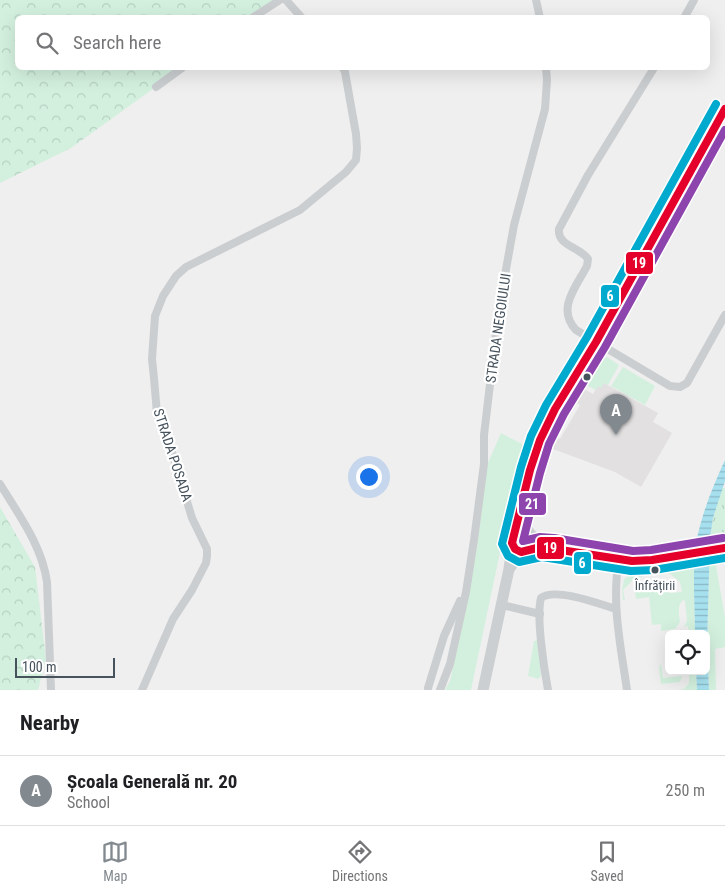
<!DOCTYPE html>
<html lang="en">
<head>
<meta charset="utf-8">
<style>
  :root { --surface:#fff; --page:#f6f6f6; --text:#202124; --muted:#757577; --line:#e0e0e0; --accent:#82898f }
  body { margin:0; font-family:"Roboto Condensed",sans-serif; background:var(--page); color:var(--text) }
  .controls { position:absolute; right:15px; bottom:15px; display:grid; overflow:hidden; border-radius:8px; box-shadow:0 5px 20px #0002 }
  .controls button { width:45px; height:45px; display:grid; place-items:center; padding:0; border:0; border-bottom:1px solid var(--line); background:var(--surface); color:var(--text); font:25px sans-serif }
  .scale { position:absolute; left:15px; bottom:12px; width:100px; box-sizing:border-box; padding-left:5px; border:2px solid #46525c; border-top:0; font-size:14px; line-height:18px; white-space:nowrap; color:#46525c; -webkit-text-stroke:4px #fff; paint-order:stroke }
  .you { position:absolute; left:368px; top:476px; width:18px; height:18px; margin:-12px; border:4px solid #fff; border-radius:50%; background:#1a73e8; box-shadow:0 0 0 8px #1a73e833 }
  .badge { display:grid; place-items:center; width:32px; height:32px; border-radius:50%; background:var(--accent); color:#fff; font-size:16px; font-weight:700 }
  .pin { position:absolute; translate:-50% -41px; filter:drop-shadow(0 1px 2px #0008) }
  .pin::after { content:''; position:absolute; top:26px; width:18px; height:15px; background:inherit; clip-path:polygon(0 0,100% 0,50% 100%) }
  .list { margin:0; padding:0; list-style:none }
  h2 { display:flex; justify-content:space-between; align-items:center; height:65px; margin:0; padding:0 20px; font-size:21px }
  h2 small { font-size:16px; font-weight:400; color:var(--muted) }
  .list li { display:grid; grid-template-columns:32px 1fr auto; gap:15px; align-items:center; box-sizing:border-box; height:70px; padding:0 20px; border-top:1px solid var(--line) }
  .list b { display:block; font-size:19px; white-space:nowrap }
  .list p { margin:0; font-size:16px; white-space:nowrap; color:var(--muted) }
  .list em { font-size:16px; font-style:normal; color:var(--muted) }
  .icon { flex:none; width:28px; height:28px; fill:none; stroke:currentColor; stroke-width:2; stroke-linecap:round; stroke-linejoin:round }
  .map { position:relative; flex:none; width:725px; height:690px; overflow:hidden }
  .search { position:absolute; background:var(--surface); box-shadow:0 5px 20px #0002; left:15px; right:15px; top:15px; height:55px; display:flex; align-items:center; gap:12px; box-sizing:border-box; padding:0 18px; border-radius:8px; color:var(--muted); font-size:19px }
  .sheet { height:135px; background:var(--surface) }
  nav { display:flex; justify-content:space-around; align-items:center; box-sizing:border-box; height:70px; border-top:1px solid var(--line); background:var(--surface); font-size:14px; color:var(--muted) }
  nav a { display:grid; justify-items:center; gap:2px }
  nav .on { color:var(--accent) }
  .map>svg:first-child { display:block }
  .education { fill:#e2e0e1 }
  .green { fill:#d3f0de }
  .forest { fill:url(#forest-crowns) }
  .park { fill:url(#park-tufts) }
  .water { fill:url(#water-rules) }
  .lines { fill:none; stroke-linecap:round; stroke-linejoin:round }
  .street { stroke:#cbced0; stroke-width:8 }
  .secondary { stroke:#cbcfd1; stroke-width:11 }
  .bus-1-casing { stroke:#fff; stroke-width:11 }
  .bus-2-casing { stroke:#fff; stroke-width:11 }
  .bus-3-casing { stroke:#fff; stroke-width:11 }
  .bus-1 { stroke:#e4002b; stroke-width:8 }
  .bus-2 { stroke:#00a9ce; stroke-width:8 }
  .bus-3 { stroke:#8e44ad; stroke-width:8 }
  .bus-dot { fill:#46525c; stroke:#fff; stroke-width:2 }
  .labels { text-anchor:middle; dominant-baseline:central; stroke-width:4.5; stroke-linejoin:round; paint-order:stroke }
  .bus-label { font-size:13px; fill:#46525c; stroke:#fff }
  .street-label { font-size:14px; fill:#46525c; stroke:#fff }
  .line-badge { stroke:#fff; stroke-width:2 }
  .badge-label { font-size:14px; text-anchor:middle; font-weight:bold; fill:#fff }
</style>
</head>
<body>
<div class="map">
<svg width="725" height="690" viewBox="0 0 725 690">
  <defs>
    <pattern id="forest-crowns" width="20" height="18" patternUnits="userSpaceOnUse" patternTransform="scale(1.25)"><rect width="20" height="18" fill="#d3f0de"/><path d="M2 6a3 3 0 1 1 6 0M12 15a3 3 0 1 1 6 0" fill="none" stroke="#b6d0c1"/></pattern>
    <pattern id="park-tufts" width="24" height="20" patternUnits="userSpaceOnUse" patternTransform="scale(1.25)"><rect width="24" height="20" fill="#d3f0de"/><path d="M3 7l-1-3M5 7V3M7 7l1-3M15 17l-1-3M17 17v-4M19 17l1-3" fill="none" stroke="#b6d0c1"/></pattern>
    <pattern id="water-rules" width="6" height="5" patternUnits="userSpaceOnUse" patternTransform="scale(1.25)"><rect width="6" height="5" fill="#a6e0ef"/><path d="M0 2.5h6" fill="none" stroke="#89b8c5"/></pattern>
  </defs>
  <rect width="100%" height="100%" fill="#f0efef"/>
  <polygon class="education" points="604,383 658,413 653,422 672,433 641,487 615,472 553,449 556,437 560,439 580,405 576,403 584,389 593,394 598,386"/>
  <g class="green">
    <polygon points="607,357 619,365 608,385 604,383 601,388 598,386 596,390 586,385 599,361"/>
    <polygon points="623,367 655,386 645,405 611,386"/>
    <polygon points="501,433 526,446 517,474 510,505 471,690 445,690 450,681 477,548 487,465"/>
    <polygon points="715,560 725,617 725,647 715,649 716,690 709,690 707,645 709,561"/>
    <path d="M694,563L695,634H689L688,626L684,627L687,621L685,601L683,600C677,605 679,614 680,622L675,629L661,631V624L652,625L649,597L636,599L635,591L643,589V591L661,589V586H669V593L682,592L680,582L669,573L657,575V572L680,569L683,565Z"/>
    <polygon points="633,574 644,574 644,576 635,578 623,590 625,600 623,600 622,590 624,579"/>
    <polygon points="538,640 541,676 538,679 528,676 534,641"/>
    <polygon points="661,664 663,678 682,676 680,682 661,684 659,667"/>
    <polygon points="689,671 696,671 697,690 677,690 684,689 689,683"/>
  </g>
  <g class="forest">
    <polygon points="0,0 275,0 251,17 18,18 18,68 182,68 71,148 0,183"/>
    <polygon points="0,507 35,567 46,659 38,690 0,690"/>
  </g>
  <polygon class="park" points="722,488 725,488 725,535 710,538 713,518"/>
  <path class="water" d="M725,460V481L713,518L710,538L707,645L709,690H697L696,671H706V634H695C695,604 692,574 696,544C701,515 713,486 725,460Z"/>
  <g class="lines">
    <g class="street">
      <polyline points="286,0 302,18"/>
      <polyline points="536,0 540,18"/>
      <polyline points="252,18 280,0"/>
      <polyline points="684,18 694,0"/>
      <path d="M654,68L588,175L559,229C557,246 580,247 588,259L587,266C576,287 556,309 576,330L670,386L680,387L687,383L725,315"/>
      <polyline points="156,87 182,68"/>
      <path d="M0,484C19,515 42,546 47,582L51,690"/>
      <path d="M619,560C611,602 621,648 627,690"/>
      <polyline points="502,605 540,614"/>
      <polyline points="428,688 444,636 460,601"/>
      <polyline points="142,690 173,619 192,590 206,563 207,556 207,549 192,518 171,449 157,414 154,378 152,359 155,316 163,296 176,276 186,267 300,210 346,172 356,160 357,148 356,134 345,72 343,68"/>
      <polyline points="440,690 450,664 466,592 474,540 484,464 484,435 499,308 514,225 545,109 547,80 546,68"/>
      <path d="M548,690C544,669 536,616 541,598C555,587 600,604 616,609"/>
    </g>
    <g class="secondary">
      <path d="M522,513C524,530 533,541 549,546"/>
      <path d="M510,568C521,550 532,547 553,548L632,561L652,560L725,548"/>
      <polyline points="483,690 509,569 513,539 530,470 540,440 555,409 596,342 725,109"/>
    </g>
    <g class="bus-1-casing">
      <polyline id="bus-1" points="725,109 596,342 555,409 540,440 530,470 512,543 515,549 521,552 541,547 632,561 652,560 725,548"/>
    </g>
    <g class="bus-2-casing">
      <polyline id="bus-2" points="716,104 587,337 546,405 531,436 521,467 502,544 508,556 519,562 542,557 631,571 654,570 725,558"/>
    </g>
    <g class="bus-3-casing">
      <polyline id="bus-3" points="723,538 651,550 633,551 554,538 540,537 523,541 540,473 549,444 564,414 605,347 725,130"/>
    </g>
    <use href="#bus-1" class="bus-1"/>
    <use href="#bus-2" class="bus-2"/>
    <use href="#bus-3" class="bus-3"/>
  </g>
  <g class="bus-dot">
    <circle cx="587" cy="377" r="4.5"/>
    <circle cx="655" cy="570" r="4.5"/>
  </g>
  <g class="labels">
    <g class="bus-label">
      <text x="655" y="585">Înfrățirii</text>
    </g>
    <g class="street-label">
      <text transform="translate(498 328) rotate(-82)">STRADA NEGOIULUI</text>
      <text transform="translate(173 455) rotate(72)">STRADA POSADA</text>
    </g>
  </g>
  <g class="line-badge">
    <rect x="625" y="251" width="29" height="24" rx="5" fill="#e4002b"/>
    <rect x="600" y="284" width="20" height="24" rx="5" fill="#00a9ce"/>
    <rect x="518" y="492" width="29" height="24" rx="5" fill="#8e44ad"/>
    <rect x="536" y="536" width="29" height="24" rx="5" fill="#e4002b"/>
    <rect x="573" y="551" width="19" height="24" rx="5" fill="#00a9ce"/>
  </g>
  <g class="badge-label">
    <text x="639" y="268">19</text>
    <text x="610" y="301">6</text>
    <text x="532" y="509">21</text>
    <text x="550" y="553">19</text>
    <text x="582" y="568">6</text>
  </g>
</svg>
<div class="controls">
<button><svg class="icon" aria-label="locate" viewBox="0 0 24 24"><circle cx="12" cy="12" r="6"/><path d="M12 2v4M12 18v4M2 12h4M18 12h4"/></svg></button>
</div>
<div class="scale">100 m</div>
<div class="you"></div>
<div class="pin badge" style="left:616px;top:435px">A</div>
<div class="search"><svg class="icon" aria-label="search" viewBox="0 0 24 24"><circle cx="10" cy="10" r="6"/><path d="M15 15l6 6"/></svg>Search here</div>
</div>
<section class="sheet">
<h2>Nearby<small></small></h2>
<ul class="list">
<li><span class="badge">A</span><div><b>Școala Generală nr. 20</b><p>School</p></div><em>250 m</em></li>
</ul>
</section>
<nav>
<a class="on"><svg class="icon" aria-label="map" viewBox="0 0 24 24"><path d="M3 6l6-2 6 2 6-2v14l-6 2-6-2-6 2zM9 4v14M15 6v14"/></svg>Map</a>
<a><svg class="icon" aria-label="directions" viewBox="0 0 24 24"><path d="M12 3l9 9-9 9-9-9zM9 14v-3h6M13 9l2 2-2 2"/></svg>Directions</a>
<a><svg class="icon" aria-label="saved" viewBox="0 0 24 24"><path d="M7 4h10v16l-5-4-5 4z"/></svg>Saved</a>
</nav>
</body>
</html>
